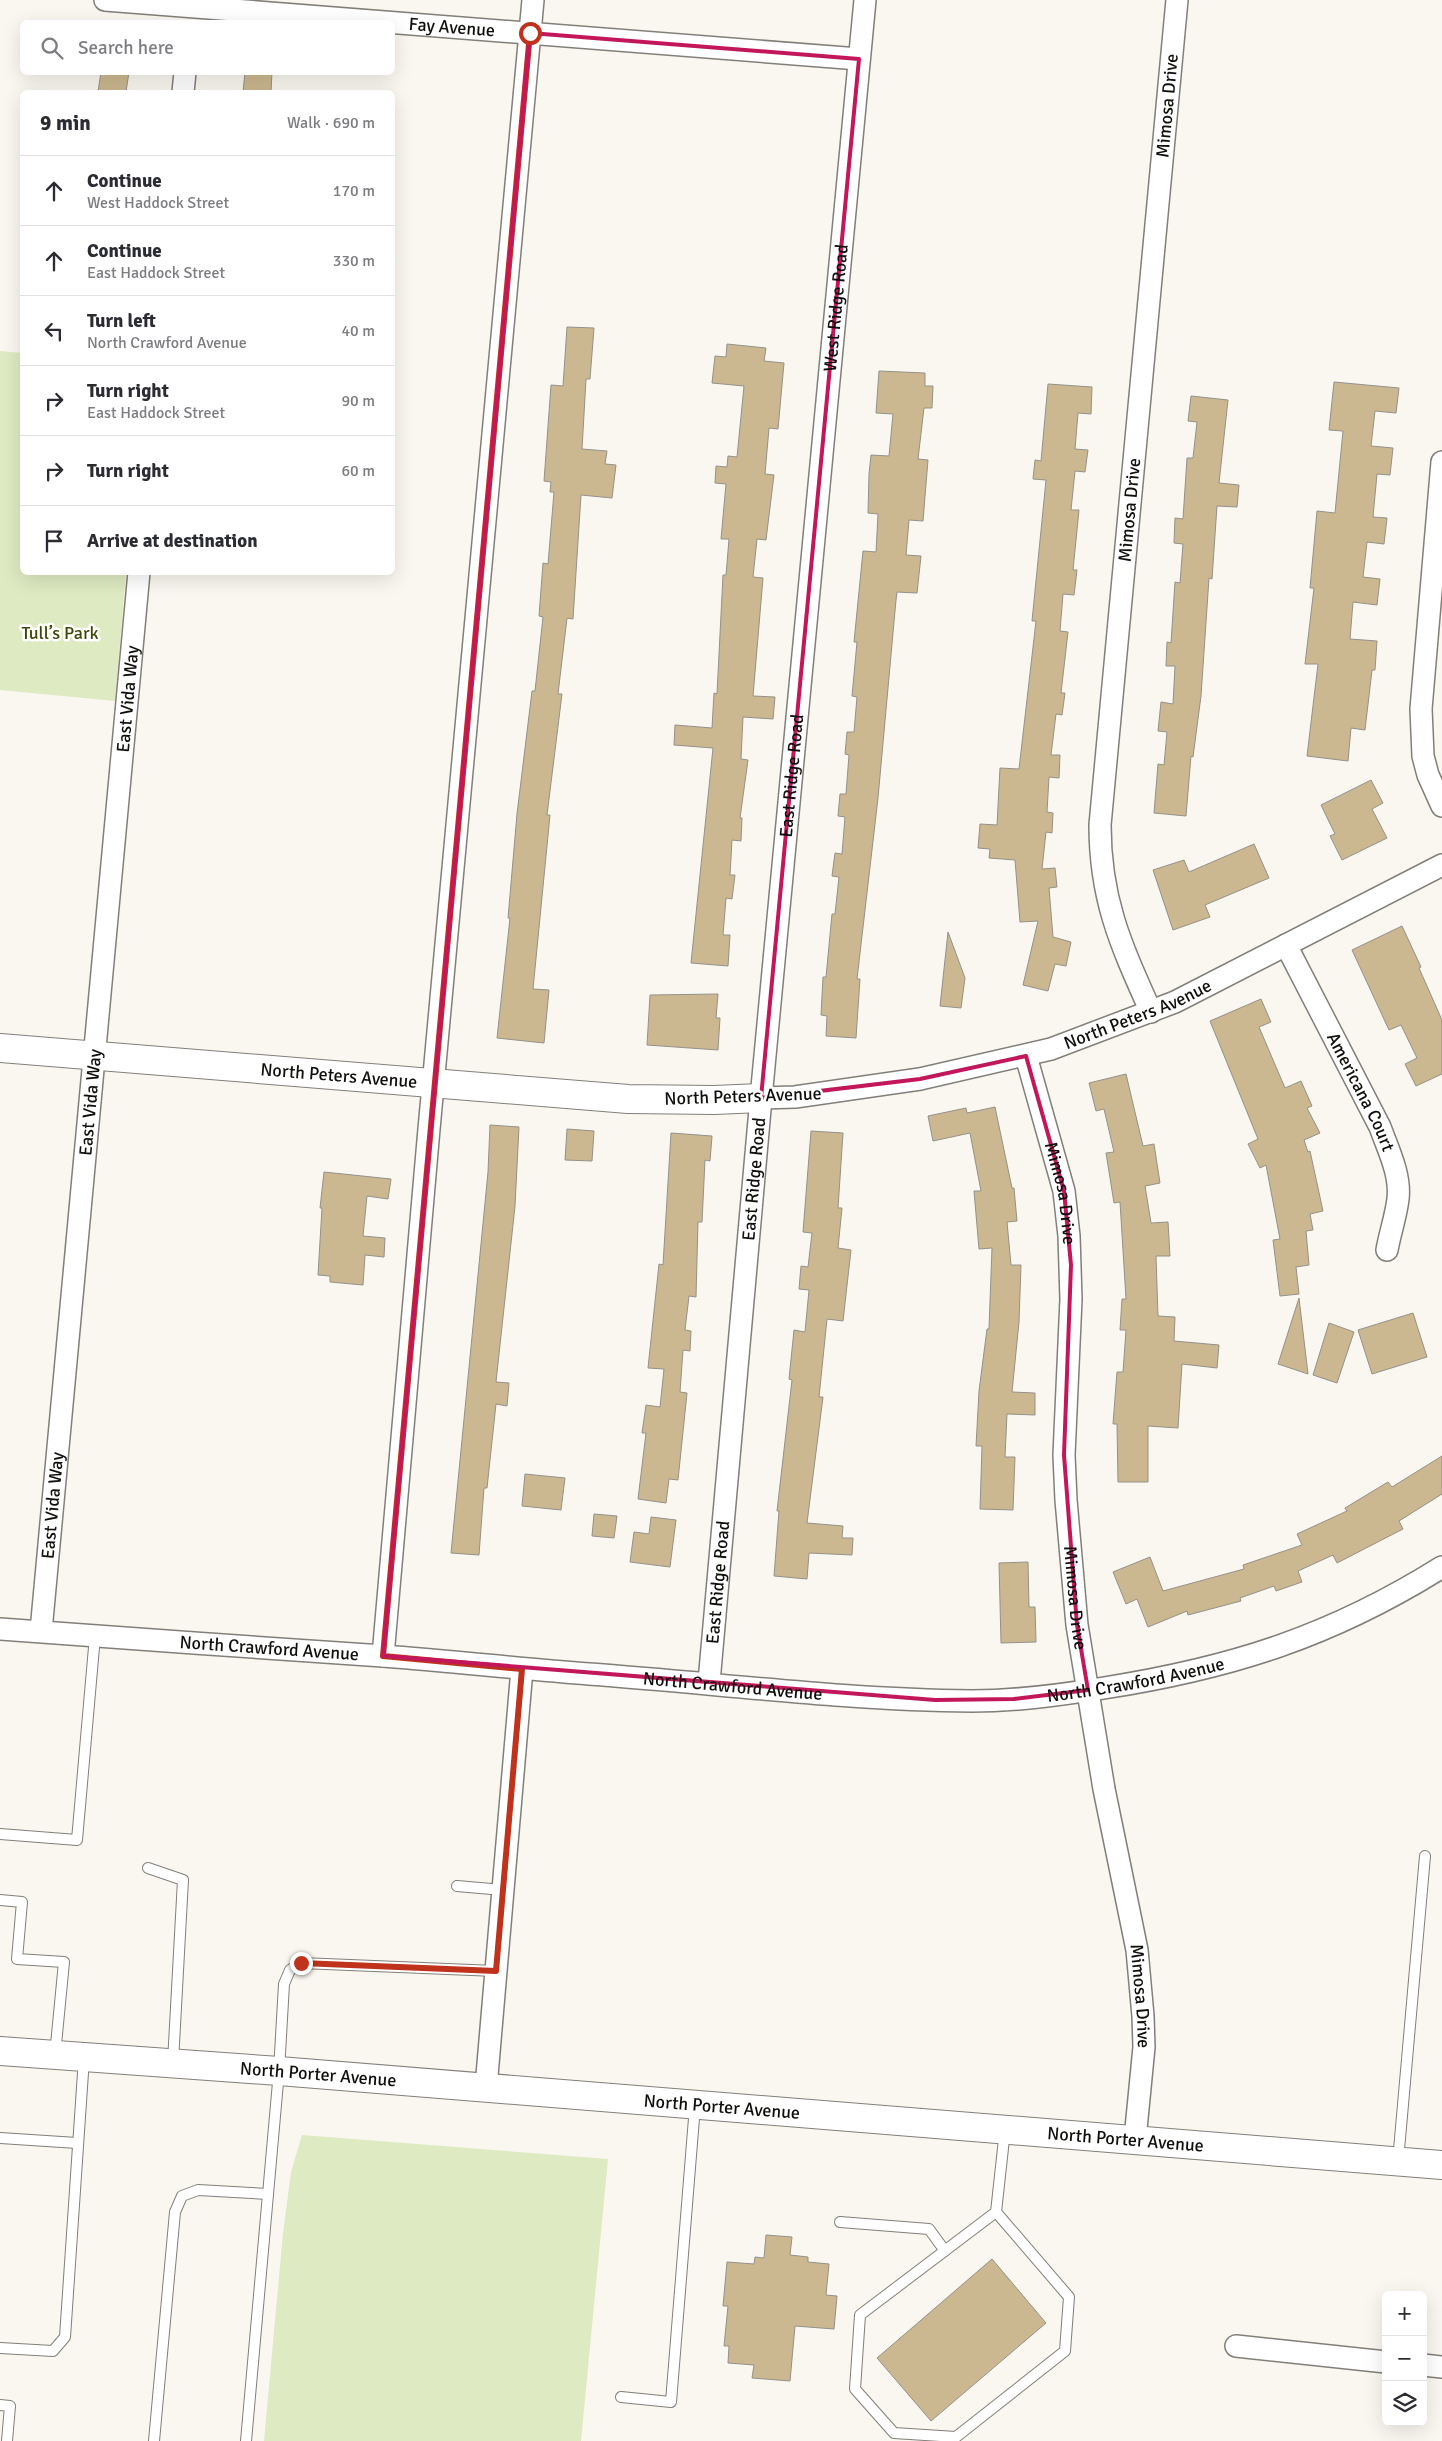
<!DOCTYPE html>
<html lang="en">
<head>
<meta charset="utf-8">
<style>
  :root { --surface:#fff; --page:#f7f7f7; --text:#2b2b33; --muted:#7c7c81; --line:#e1e1e2 }
  body { margin:0; font-family:Signika,sans-serif; background:var(--page); color:var(--text) }
  .controls { position:absolute; right:15px; bottom:15px; display:grid; overflow:hidden; border-radius:8px; box-shadow:0 5px 20px #0002 }
  .controls button { width:45px; height:45px; display:grid; place-items:center; padding:0; border:0; border-bottom:1px solid var(--line); background:var(--surface); color:var(--text); font:25px sans-serif }
  .stop { position:absolute; width:15px; height:15px; margin:-11px; border:4px solid #bf331d; border-radius:50%; background:#fff }
  .stop.end { background:#bf331d; border-color:#fff; box-shadow:0 1px 5px #0008 }
  .list { margin:0; padding:0; list-style:none }
  h2 { display:flex; justify-content:space-between; align-items:center; height:65px; margin:0; padding:0 20px; font-size:21px }
  h2 small { font-size:16px; font-weight:400; color:var(--muted) }
  .list li { display:grid; grid-template-columns:32px 1fr auto; gap:15px; align-items:center; box-sizing:border-box; height:70px; padding:0 20px; border-top:1px solid var(--line) }
  .list b { display:block; font-size:19px; white-space:nowrap }
  .list p { margin:0; font-size:16px; white-space:nowrap; color:var(--muted) }
  .list em { font-size:16px; font-style:normal; color:var(--muted) }
  .icon { flex:none; width:28px; height:28px; fill:none; stroke:currentColor; stroke-width:2; stroke-linecap:round; stroke-linejoin:round }
  .map { position:relative; flex:none; width:1442px; height:2441px; overflow:hidden }
  .search { position:absolute; background:var(--surface); box-shadow:0 5px 20px #0002; left:20px; top:20px; width:375px; height:55px; display:flex; align-items:center; gap:12px; box-sizing:border-box; padding:0 18px; border-radius:8px; color:var(--muted); font-size:19px }
  .panel { position:absolute; background:var(--surface); box-shadow:0 5px 20px #0002; left:20px; top:90px; width:375px; height:485px; border-radius:8px }
  .map>svg:first-child { display:block }
  .green { fill:#deeac1 }
  .building { fill:#ccb890; stroke:#94918a }
  .lines { fill:none; stroke-linecap:round; stroke-linejoin:round }
  .lane-casing { stroke:#827f79; stroke-width:12 }
  .street-casing { stroke:#827f79; stroke-width:24 }
  .secondary-casing { stroke:#827f79; stroke-width:30 }
  .lane { stroke:#fff; stroke-width:10 }
  .street { stroke:#fff; stroke-width:21 }
  .secondary { stroke:#fff; stroke-width:28 }
  .route { stroke:#bf331d; stroke-width:6 }
  .marked { fill:none; stroke:#c2185b; stroke-width:4; stroke-linejoin:round }
  .labels { text-anchor:middle; dominant-baseline:central; stroke-width:5; stroke-linejoin:round; paint-order:stroke }
  .street-label { font-size:18px; fill:#100f0c; stroke:#fff }
  .park-label { font-size:18px; fill:#3b4803; stroke:#fff }
</style>
</head>
<body>
<div class="map">
<svg width="1442" height="2441" viewBox="0 0 1442 2441">
  <rect width="100%" height="100%" fill="#faf7f0"/>
  <g class="green">
    <polygon points="0,351 22,353 22,572 126,573 115,701 0,690"/>
    <polygon points="302,2135 608,2159 581,2441 264,2441 283,2233 291,2172"/>
  </g>
  <g class="building">
    <polygon points="101,72 129,72 126,92 98,92"/>
    <polygon points="245,72 272,72 271,92 243,92"/>
    <polygon points="567,327 594,328 590,379 586,379 582,449 607,451 605,464 616,465 612,498 581,495 573,619 567,618 558,694 562,694 547,815 550,815 533,989 549,990 544,1043 497,1038 510,918 508,918 517,814 532,691 535,691 543,617 539,616 543,563 548,564 554,492 550,492 551,482 544,481 551,385 563,386"/>
    <polygon points="727,344 766,348 764,361 784,363 778,429 769,428 765,474 774,475 766,540 757,539 753,577 763,578 753,696 775,697 773,719 743,717 741,759 748,760 740,818 742,818 741,841 732,840 730,875 735,875 732,899 726,898 723,935 730,935 728,966 691,963 713,748 674,745 675,725 712,728 714,693 717,694 723,575 726,575 729,539 721,539 726,484 715,483 716,466 727,467 728,456 737,457 744,386 712,383 715,356 726,357"/>
    <polygon points="879,371 925,373 925,386 933,386 932,408 924,408 918,459 928,460 923,521 909,520 906,555 921,556 917,593 897,592 896,600 878,798 857,979 860,979 856,1038 826,1036 827,1016 821,1015 823,977 826,977 832,914 835,914 839,877 832,876 835,853 842,854 845,817 838,816 840,794 846,794 849,755 845,754 847,732 854,732 857,697 852,696 857,642 854,642 863,551 876,552 878,514 868,513 869,474 871,455 889,456 893,414 876,413"/>
    <polygon points="1334,382 1399,388 1396,413 1375,411 1371,446 1393,448 1390,475 1377,474 1373,517 1387,518 1384,544 1367,542 1363,577 1380,579 1377,605 1353,602 1350,639 1377,641 1375,670 1372,670 1365,730 1351,728 1348,761 1307,756 1318,664 1305,664 1314,588 1310,588 1317,511 1335,513 1343,431 1329,430"/>
    <polygon points="1048,384 1092,387 1091,414 1078,413 1075,449 1088,450 1085,472 1075,471 1071,510 1079,510 1073,570 1077,570 1074,595 1063,594 1060,631 1068,632 1061,693 1065,693 1062,715 1056,714 1051,755 1060,755 1059,778 1049,777 1047,812 1053,813 1052,833 1046,832 1042,869 1055,868 1057,887 1049,888 1053,937 1071,942 1066,966 1055,964 1048,991 1023,985 1038,921 1020,922 1015,860 989,858 990,849 978,848 980,824 997,825 1000,768 1019,769 1036,621 1032,621 1046,480 1033,479 1035,460 1041,461"/>
    <polygon points="1191,396 1228,400 1219,483 1239,485 1237,507 1217,506 1212,579 1209,578 1201,696 1193,757 1191,756 1186,816 1154,813 1158,764 1164,765 1167,732 1158,731 1161,702 1173,704 1175,666 1166,666 1167,642 1171,643 1175,582 1180,583 1183,544 1174,543 1175,518 1183,519 1187,458 1193,458 1197,422 1188,421"/>
    <polygon points="1371,780 1383,803 1372,809 1387,838 1342,860 1330,836 1335,834 1321,805"/>
    <polygon points="1254,844 1269,878 1205,905 1210,917 1173,930 1153,870 1184,860 1189,872"/>
    <polygon points="1402,926 1421,967 1419,968 1442,1020 1442,1074 1416,1086 1405,1064 1417,1058 1401,1025 1389,1030 1352,950"/>
    <polygon points="948,932 965,978 961,1008 940,1006"/>
    <polygon points="718,994 716,1018 720,1018 718,1050 647,1045 650,995"/>
    <polygon points="1261,999 1271,1022 1259,1027 1285,1088 1301,1081 1312,1106 1307,1108 1320,1133 1304,1140 1308,1152 1310,1151 1323,1211 1310,1214 1313,1230 1306,1231 1309,1265 1296,1267 1299,1294 1280,1296 1273,1240 1280,1239 1266,1165 1260,1168 1248,1144 1258,1139 1210,1021"/>
    <polygon points="1126,1074 1143,1146 1154,1144 1160,1183 1145,1186 1151,1223 1168,1222 1170,1256 1156,1256 1158,1316 1175,1317 1174,1341 1219,1345 1217,1368 1182,1364 1178,1428 1148,1426 1148,1482 1118,1482 1117,1424 1113,1424 1117,1372 1123,1372 1126,1330 1120,1330 1122,1299 1126,1299 1120,1202 1114,1203 1106,1153 1114,1152 1104,1109 1096,1111 1089,1083"/>
    <polygon points="995,1107 1012,1188 1014,1188 1017,1221 1007,1222 1011,1265 1021,1265 1019,1322 1012,1392 1035,1393 1035,1415 1007,1414 1005,1457 1015,1457 1013,1510 980,1509 982,1446 976,1446 979,1391 987,1329 989,1329 992,1248 979,1249 974,1191 981,1191 970,1133 933,1141 928,1116 966,1108 967,1113"/>
    <polygon points="490,1125 519,1127 515,1206 496,1382 509,1383 507,1406 496,1404 487,1488 484,1488 479,1555 451,1553 488,1172"/>
    <polygon points="567,1129 594,1131 592,1161 565,1160"/>
    <polygon points="811,1131 843,1133 838,1208 842,1208 838,1248 851,1250 843,1321 827,1319 819,1397 823,1397 807,1523 843,1526 842,1538 853,1538 852,1555 809,1553 807,1579 774,1576 779,1511 777,1511 792,1380 789,1379 794,1330 805,1332 809,1290 799,1289 801,1266 808,1267 812,1233 803,1232"/>
    <polygon points="671,1133 712,1136 710,1161 705,1160 702,1222 698,1222 696,1297 689,1296 685,1330 691,1331 690,1351 683,1350 680,1392 687,1393 678,1480 669,1479 666,1503 638,1499 646,1433 642,1433 646,1405 660,1407 664,1369 648,1368 659,1264 663,1265"/>
    <polygon points="324,1172 391,1179 388,1199 367,1196 363,1236 385,1238 384,1257 365,1255 363,1285 330,1282 330,1276 318,1275 322,1208 320,1208"/>
    <polygon points="1299,1298 1308,1374 1278,1364"/>
    <polygon points="1413,1313 1427,1357 1372,1374 1358,1330"/>
    <polygon points="1329,1323 1354,1332 1337,1383 1313,1375"/>
    <polygon points="1442,1456 1442,1494 1399,1521 1403,1529 1337,1563 1333,1555 1298,1571 1302,1582 1276,1591 1274,1586 1240,1598 1241,1601 1188,1615 1187,1611 1148,1627 1137,1599 1126,1604 1113,1572 1150,1557 1163,1591 1244,1569 1243,1565 1302,1545 1297,1534 1347,1511 1345,1508 1388,1482 1392,1487"/>
    <polygon points="525,1474 565,1478 561,1510 522,1506"/>
    <polygon points="594,1514 617,1516 614,1538 592,1536"/>
    <polygon points="651,1517 676,1520 670,1567 630,1562 634,1532 649,1534"/>
    <polygon points="1028,1562 1029,1607 1035,1607 1036,1642 1001,1643 999,1563"/>
    <polygon points="766,2235 792,2237 790,2255 808,2257 808,2262 829,2264 826,2295 837,2296 834,2329 795,2326 790,2381 752,2378 754,2365 728,2363 729,2346 724,2346 728,2306 723,2306 727,2262 754,2264 755,2257 764,2258"/>
    <polygon points="992,2259 1046,2323 931,2421 877,2358"/>
  </g>
  <g class="lines">
    <g class="lane-casing">
      <g id="lane">
        <polyline points="0,1834 77,1840 95,1636"/>
        <polyline points="148,1868 183,1880 173,2062"/>
        <polyline points="457,1886 503,1890"/>
        <polyline points="0,1900 22,1902 17,1959 64,1962 55,2055"/>
        <polyline points="0,2138 77,2143"/>
        <polyline points="1398,2161 1425,1856"/>
        <polyline points="996,2212 1069,2297 1065,2351 956,2437 894,2433 855,2389 860,2315 996,2212 1005,2130"/>
        <polyline points="840,2222 929,2229 945,2251"/>
        <polyline points="0,2348 53,2351 65,2337 84,2058"/>
        <polyline points="621,2397 671,2402 695,2106"/>
        <polyline points="0,2405 10,2406 7,2441"/>
        <polyline points="154,2441 175,2212 182,2196 198,2190 268,2194"/>
        <polyline points="246,2441 279,2071 284,1984 290,1970 301,1963 496,1971"/>
      </g>
    </g>
    <g class="street-casing">
      <g id="street">
        <path id="s1" d="M105,0L859,59"/>
        <polyline points="183,92 185,72"/>
        <polyline points="1442,462 1421,709 1423,756 1428,775 1442,806"/>
        <path id="s2" d="M1286,945L1380,1127C1388,1149 1401,1175 1398,1199C1396,1216 1390,1233 1387,1250"/>
        <path id="s3" d="M1151,1012C1121,945 1100,900 1100,825L1177,0"/>
        <path id="s4" d="M1026,1056L1064,1191L1069,1236L1071,1299L1064,1455L1066,1500L1077,1625L1104,1789L1137,1950L1143,2016L1144,2047L1135,2139"/>
        <path id="s5" d="M761,1098L795,1097L920,1079L1051,1049L1175,1002L1442,865"/>
        <path id="s6" d="M0,1629C128,1639 255,1647 383,1656C452,1661 520,1669 589,1674C716,1683 844,1700 972,1701C1017,1701 1060,1695 1104,1688C1232,1668 1332,1636 1442,1567"/>
        <path id="s7" d="M41,1631C73,1278 108,926 139,572"/>
        <polyline points="383,1656 429,1129 533,0"/>
        <path id="s8" d="M709,1682L761,1098L865,0"/>
        <polyline points="486,2087 522,1669"/>
        <polyline points="1236,2346 1386,2362"/>
        <polyline points="1423,2365 1442,2367"/>
      </g>
    </g>
    <g class="secondary-casing">
      <g id="secondary">
        <path id="s9" d="M0,1048L628,1099L714,1100L761,1098"/>
        <path id="s10" d="M0,2051L279,2071L1442,2165"/>
      </g>
    </g>
    <use href="#lane" class="lane"/>
    <use href="#street" class="street"/>
    <use href="#secondary" class="secondary"/>
  </g>
  <g class="lines">
    <path class="route" d="M301,1963L496,1971L522,1669L383,1656C430,1115 483,574 530,33"/>
  </g>
  <path class="marked" d="M530,33L859,59L761,1098L920,1079L1026,1056L1064,1191L1071,1265L1064,1455L1077,1625L1088,1690L1014,1699L935,1700L383,1656Z"/>
  <g class="labels">
    <g class="street-label">
      <text stroke="none"><textPath href="#s1" startOffset="348">Fay Avenue</textPath></text>
      <text stroke="none"><textPath href="#s3" startOffset="918">Mimosa Drive</textPath></text>
      <text stroke="none"><textPath href="#s8" startOffset="1380">West Ridge Road</textPath></text>
      <text stroke="none"><textPath href="#s3" startOffset="512">Mimosa Drive</textPath></text>
      <text stroke="none"><textPath href="#s7" startOffset="936">East Vida Way</textPath></text>
      <text stroke="none"><textPath href="#s8" startOffset="910">East Ridge Road</textPath></text>
      <text stroke="none"><textPath href="#s5" startOffset="388">North Peters Avenue</textPath></text>
      <text stroke="none"><textPath href="#s9" startOffset="340">North Peters Avenue</textPath></text>
      <text stroke="none"><textPath href="#s2" startOffset="165">Americana Court</textPath></text>
      <text transform="translate(743 1096) rotate(-2)">North Peters Avenue</text>
      <text stroke="none"><textPath href="#s7" startOffset="531">East Vida Way</textPath></text>
      <text stroke="none"><textPath href="#s8" startOffset="505">East Ridge Road</textPath></text>
      <text stroke="none"><textPath href="#s4" startOffset="142">Mimosa Drive</textPath></text>
      <text stroke="none"><textPath href="#s7" startOffset="126">East Vida Way</textPath></text>
      <text stroke="none"><textPath href="#s8" startOffset="100">East Ridge Road</textPath></text>
      <text stroke="none"><textPath href="#s4" startOffset="548">Mimosa Drive</textPath></text>
      <text stroke="none"><textPath href="#s6" startOffset="270">North Crawford Avenue</textPath></text>
      <text stroke="none"><textPath href="#s6" startOffset="1140">North Crawford Avenue</textPath></text>
      <text stroke="none"><textPath href="#s6" startOffset="735">North Crawford Avenue</textPath></text>
      <text stroke="none"><textPath href="#s4" startOffset="952">Mimosa Drive</textPath></text>
      <text stroke="none"><textPath href="#s10" startOffset="319">North Porter Avenue</textPath></text>
      <text stroke="none"><textPath href="#s10" startOffset="724">North Porter Avenue</textPath></text>
      <text stroke="none"><textPath href="#s10" startOffset="1129">North Porter Avenue</textPath></text>
    </g>
    <g class="park-label">
      <text x="60" y="633">Tull’s Park</text>
    </g>
  </g>
</svg>
<div class="controls">
<button>+</button>
<button>−</button>
<button><svg class="icon" aria-label="layers" viewBox="0 0 24 24"><path d="M12 4l9 5-9 5-9-5zM3 14l9 5 9-5"/></svg></button>
</div>
<div class="stop" style="left:530px;top:33px"></div>
<div class="stop end" style="left:301px;top:1963px"></div>
<div class="search"><svg class="icon" aria-label="search" viewBox="0 0 24 24"><circle cx="10" cy="10" r="6"/><path d="M15 15l6 6"/></svg>Search here</div>
<section class="panel">
<h2>9 min<small>Walk · 690 m</small></h2>
<ul class="list">
<li><svg class="icon" aria-label="ahead" viewBox="0 0 24 24"><path d="M12 20V5M6 11l6-6 6 6"/></svg><div><b>Continue</b><p>West Haddock Street</p></div><em>170 m</em></li>
<li><svg class="icon" aria-label="ahead" viewBox="0 0 24 24"><path d="M12 20V5M6 11l6-6 6 6"/></svg><div><b>Continue</b><p>East Haddock Street</p></div><em>330 m</em></li>
<li><svg class="icon" aria-label="left" viewBox="0 0 24 24"><path d="M17 20v-9H6M10 6l-5 5 5 5"/></svg><div><b>Turn left</b><p>North Crawford Avenue</p></div><em>40 m</em></li>
<li><svg class="icon" aria-label="right" viewBox="0 0 24 24"><path d="M7 20v-9h11M14 6l5 5-5 5"/></svg><div><b>Turn right</b><p>East Haddock Street</p></div><em>90 m</em></li>
<li><svg class="icon" aria-label="right" viewBox="0 0 24 24"><path d="M7 20v-9h11M14 6l5 5-5 5"/></svg><div><b>Turn right</b></div><em>60 m</em></li>
<li><svg class="icon" aria-label="arrive" viewBox="0 0 24 24"><path d="M6 21V4h12l-3 4 3 4H6"/></svg><div><b>Arrive at destination</b></div></li>
</ul>
</section>
</div>
</body>
</html>
